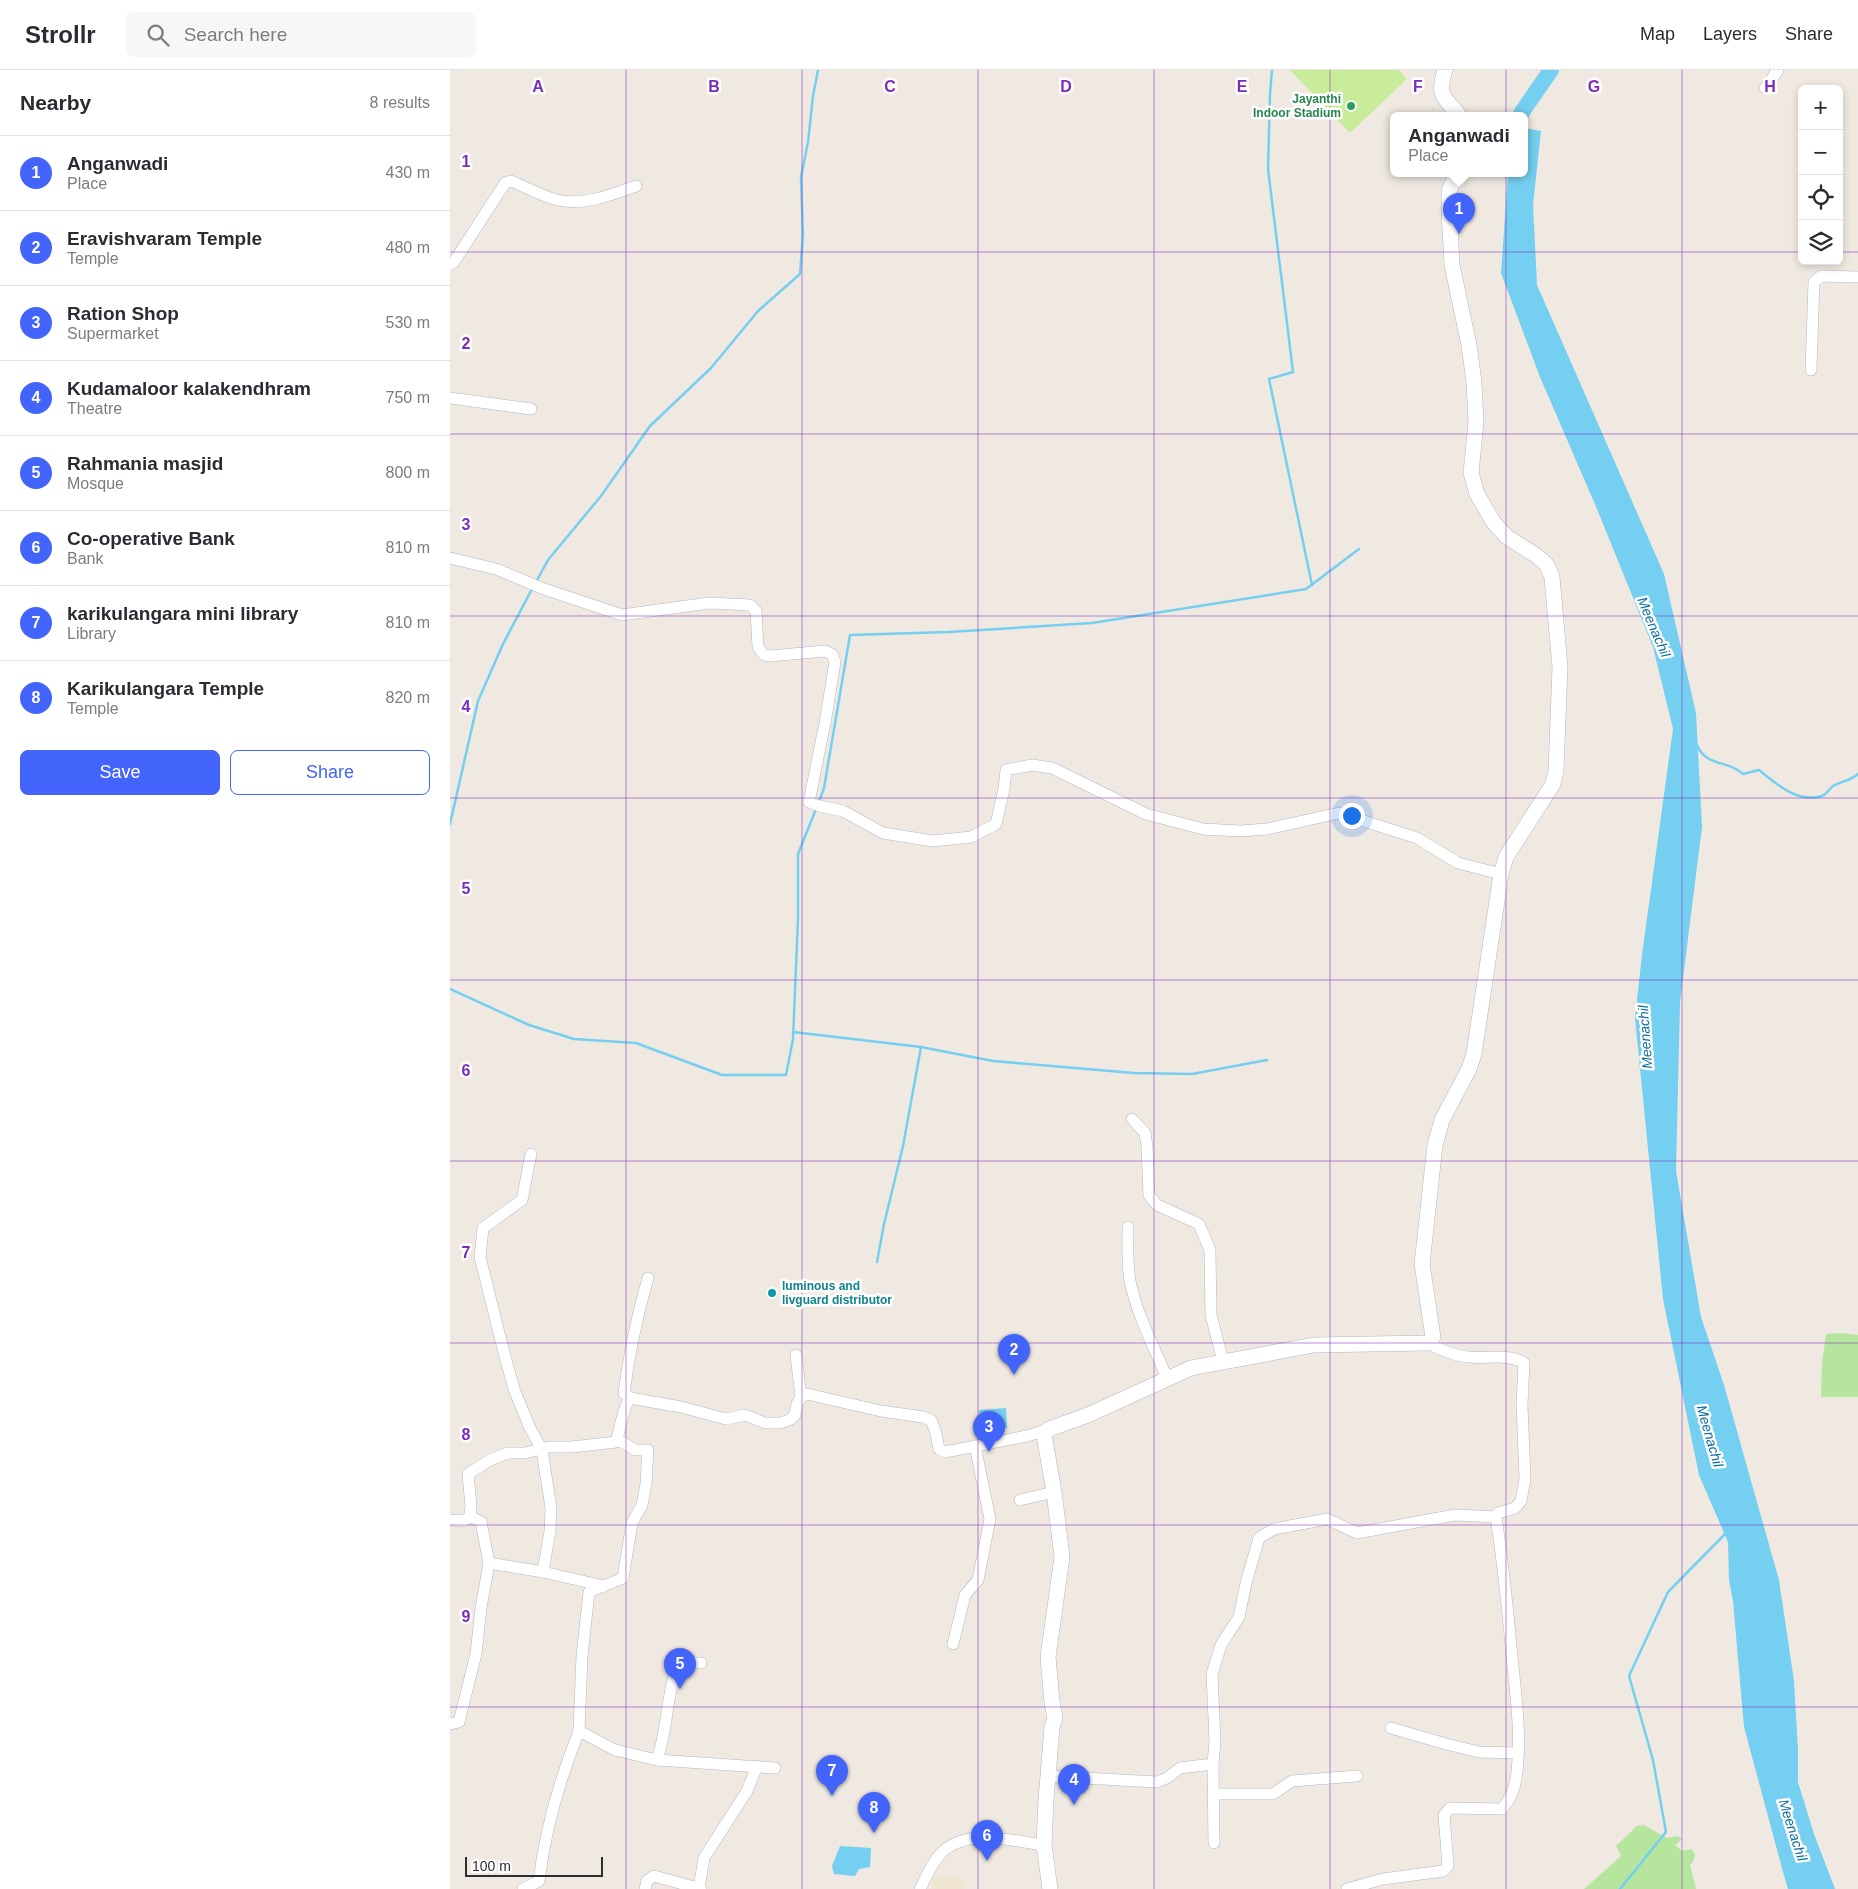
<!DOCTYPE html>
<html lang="en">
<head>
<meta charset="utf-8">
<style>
  :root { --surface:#fff; --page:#f7f7f7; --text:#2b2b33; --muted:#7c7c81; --line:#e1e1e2; --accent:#4264fb }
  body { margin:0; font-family:Helvetica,sans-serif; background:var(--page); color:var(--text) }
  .controls { position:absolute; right:15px; top:15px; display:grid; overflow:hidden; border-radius:8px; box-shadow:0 2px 8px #0003 }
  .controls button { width:45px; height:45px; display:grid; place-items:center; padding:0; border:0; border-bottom:1px solid var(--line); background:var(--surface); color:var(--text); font:25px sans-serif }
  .scale { position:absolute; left:15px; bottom:12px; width:138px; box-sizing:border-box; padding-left:5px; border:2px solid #2e2e2e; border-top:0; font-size:14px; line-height:18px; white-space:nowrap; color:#2e2e2e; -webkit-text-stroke:4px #fff; paint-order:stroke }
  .you { position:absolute; left:901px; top:745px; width:18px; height:18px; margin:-12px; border:4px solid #fff; border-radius:50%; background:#1a73e8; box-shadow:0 0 0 8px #1a73e833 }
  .badge { display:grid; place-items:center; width:32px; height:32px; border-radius:50%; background:var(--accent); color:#fff; font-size:16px; font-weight:700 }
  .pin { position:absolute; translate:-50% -41px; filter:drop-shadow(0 1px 2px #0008) }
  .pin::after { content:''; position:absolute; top:26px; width:18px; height:15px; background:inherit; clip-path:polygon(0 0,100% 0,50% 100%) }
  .popup { position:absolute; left:940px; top:42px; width:138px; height:65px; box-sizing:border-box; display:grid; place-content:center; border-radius:8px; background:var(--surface); filter:drop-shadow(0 1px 4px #0005); font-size:16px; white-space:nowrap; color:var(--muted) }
  .popup b { font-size:19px; color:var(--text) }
  .popup::after { content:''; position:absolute; left:50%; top:100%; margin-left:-10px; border:10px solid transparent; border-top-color:var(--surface) }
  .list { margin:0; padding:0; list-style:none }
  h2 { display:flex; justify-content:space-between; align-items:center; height:65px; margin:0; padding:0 20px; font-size:21px }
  h2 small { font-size:16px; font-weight:400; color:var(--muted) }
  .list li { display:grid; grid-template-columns:32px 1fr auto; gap:15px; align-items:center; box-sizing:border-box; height:75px; padding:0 20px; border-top:1px solid var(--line) }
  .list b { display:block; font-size:19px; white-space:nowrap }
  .list p { margin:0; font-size:16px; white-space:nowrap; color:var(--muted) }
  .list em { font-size:16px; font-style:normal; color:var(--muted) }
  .actions { display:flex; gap:10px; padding:15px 20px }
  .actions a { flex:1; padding:11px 0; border:1px solid var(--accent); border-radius:8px; text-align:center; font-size:18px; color:var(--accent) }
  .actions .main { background:var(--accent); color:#fff }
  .icon { flex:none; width:28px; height:28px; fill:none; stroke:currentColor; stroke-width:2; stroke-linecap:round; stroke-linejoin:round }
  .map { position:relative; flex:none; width:1408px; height:1819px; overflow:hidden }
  header { display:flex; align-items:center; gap:30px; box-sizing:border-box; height:70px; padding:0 25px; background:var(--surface); border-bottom:1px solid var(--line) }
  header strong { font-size:24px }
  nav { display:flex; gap:28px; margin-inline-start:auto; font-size:18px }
  .search { width:350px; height:45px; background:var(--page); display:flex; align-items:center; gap:12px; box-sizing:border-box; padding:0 18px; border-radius:8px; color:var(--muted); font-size:19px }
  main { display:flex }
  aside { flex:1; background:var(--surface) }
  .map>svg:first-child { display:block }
  .education { fill:#f0e6d1 }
  .green { fill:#b6e59e }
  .pitch { fill:#c9ec9a }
  .water { fill:#75cff0 }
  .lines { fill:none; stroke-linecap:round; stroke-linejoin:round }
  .stream { stroke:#75cff0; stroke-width:2.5 }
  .river { stroke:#75cff0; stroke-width:16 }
  .minor-casing { stroke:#b4b7c1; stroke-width:12 }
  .secondary-casing { stroke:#b4b7c1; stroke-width:16 }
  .minor { stroke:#fff; stroke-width:11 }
  .secondary { stroke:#fff; stroke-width:15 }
  .grid { fill:none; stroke:#7b2cbf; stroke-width:1; stroke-opacity:0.55 }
  .leisure-dot { fill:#2e9e5b; stroke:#fff; stroke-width:2 }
  .culture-dot { fill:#0f9aa8; stroke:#fff; stroke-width:2 }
  .labels { text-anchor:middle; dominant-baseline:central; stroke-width:5; stroke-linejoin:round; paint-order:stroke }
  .leisure-label { font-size:12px; font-weight:bold; fill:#27864d; stroke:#fff; text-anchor:end }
  .culture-label { font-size:12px; font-weight:bold; fill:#0d838f; stroke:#fff; text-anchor:start }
  .water-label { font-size:14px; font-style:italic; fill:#0d6fa3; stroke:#fff }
  .grid-label { font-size:16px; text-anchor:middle; font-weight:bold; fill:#7b2cbf; stroke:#fff; stroke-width:5; stroke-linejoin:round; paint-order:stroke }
</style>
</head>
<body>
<header>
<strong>Strollr</strong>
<div class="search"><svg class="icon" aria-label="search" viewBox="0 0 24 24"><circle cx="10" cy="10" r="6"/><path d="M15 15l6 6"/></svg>Search here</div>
<nav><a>Map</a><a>Layers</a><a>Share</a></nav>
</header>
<main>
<aside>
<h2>Nearby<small>8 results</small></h2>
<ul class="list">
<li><span class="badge">1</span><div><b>Anganwadi</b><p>Place</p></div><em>430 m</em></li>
<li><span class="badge">2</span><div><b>Eravishvaram Temple</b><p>Temple</p></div><em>480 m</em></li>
<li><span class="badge">3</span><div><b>Ration Shop</b><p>Supermarket</p></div><em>530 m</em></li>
<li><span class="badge">4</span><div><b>Kudamaloor kalakendhram</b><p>Theatre</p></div><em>750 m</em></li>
<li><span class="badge">5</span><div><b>Rahmania masjid</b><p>Mosque</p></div><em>800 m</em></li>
<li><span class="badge">6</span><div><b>Co-operative Bank</b><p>Bank</p></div><em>810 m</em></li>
<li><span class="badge">7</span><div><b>karikulangara mini library</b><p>Library</p></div><em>810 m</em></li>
<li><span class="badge">8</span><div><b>Karikulangara Temple</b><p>Temple</p></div><em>820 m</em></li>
</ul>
<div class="actions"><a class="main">Save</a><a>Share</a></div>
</aside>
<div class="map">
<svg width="1408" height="1819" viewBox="0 0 1408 1819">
  <rect width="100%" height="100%" fill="#efe9e1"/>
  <polygon class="education" points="482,1807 514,1808 513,1819 482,1819"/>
  <g class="green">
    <polygon points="1390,1263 1408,1265 1408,1327 1371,1327 1372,1294 1376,1264"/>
    <polygon points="1194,1755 1217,1768 1228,1766 1232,1769 1225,1775 1232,1781 1242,1779 1245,1785 1243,1792 1240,1795 1246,1819 1134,1819 1171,1786 1166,1776 1187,1756"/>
  </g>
  <polygon class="pitch" points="840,0 949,0 957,9 900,63"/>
  <g class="water">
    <polygon points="1074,58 1091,61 1083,135 1087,215 1214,504 1246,643 1252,757 1230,932 1226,1101 1251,1247 1274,1315 1329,1510 1344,1611 1348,1680 1348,1712 1364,1764 1385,1819 1338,1819 1333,1802 1294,1657 1283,1531 1279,1510 1278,1472 1249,1405 1213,1229 1185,948 1192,885 1223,659 1203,577 1147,439 1090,307 1051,203 1058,103 1074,103"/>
    <polygon points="556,1338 557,1358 530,1360 529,1340"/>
    <polygon points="390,1776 421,1778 420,1797 409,1799 405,1806 384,1804 382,1796"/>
  </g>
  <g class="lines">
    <g class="stream">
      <polyline points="822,0 820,24 818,99 843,302 819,309 862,515"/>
      <polyline points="86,512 98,490 151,426 200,356 261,298 308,241 350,204 353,165 351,107 358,72 363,26 368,0"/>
      <path d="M1247,675C1257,698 1277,689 1293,704L1309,700C1326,714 1347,733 1372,726C1377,724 1379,719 1383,716C1392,711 1400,711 1408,704"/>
      <polyline points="369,732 374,718 400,565 499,562 642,553 856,519 909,479"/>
      <polyline points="0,754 28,631 53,574 82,519"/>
      <polyline points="0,919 79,955 124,969 186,973 272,1005 336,1005 343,969 348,848 348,784 366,739"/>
      <polyline points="343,962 471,977 543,991 684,1003 742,1004 817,990"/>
      <polyline points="427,1192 434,1154 453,1076 471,977"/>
      <polyline points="1170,1819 1216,1762 1203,1690 1179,1606 1218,1522 1276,1463"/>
    </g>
    <polyline class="river" points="1071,45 1072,42 1101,0"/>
    <g class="minor-casing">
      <g id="minor">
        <polyline points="1315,18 1328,0"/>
        <path d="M0,194L4,192L55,113L61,111C76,117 91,126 107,130C134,136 161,125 186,116"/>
        <polyline points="1361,300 1364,212 1371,206 1408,207"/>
        <polyline points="0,328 81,339"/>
        <polyline points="0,488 46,499 94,519 172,545 259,533 300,535 306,541 308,577 314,585 320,586 375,581 382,584 385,592 375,653 359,732 369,736 393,741 433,763 483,771 521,767 546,754 554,719 556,700 582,695 602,698 696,744 753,759 790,761 817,759 889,743 967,768 1008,793 1051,804"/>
        <polyline points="682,1049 695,1063 697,1076 699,1125 707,1135 749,1154 760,1180 761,1245 773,1291"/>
        <polyline points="81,1084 72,1130 33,1158 30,1187 53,1279 64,1319 79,1356 92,1380 101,1438 100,1461 93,1502"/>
        <path d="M678,1157C678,1175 677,1194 680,1211C687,1245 704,1277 717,1308"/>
        <polyline points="346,1285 351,1327"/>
        <path d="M180,1328L174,1323C179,1284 187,1246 198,1208"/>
        <polyline points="570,1430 604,1422"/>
        <path d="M0,1450L14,1451L20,1446L21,1436L18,1404L40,1390L58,1383H75L99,1377H122L166,1372C170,1360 173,1337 180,1328L231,1337L276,1349L295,1345L315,1353H331L341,1349L345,1345L347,1334L351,1327L357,1324L431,1341L473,1347L481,1350L486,1363L489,1379L495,1382L577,1366L599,1359"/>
        <polyline points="39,1493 93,1502 154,1516"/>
        <polyline points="503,1574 515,1525 528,1510 540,1449 525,1376"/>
        <polyline points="0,1654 9,1652 26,1584 31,1538 39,1493 31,1452 20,1446"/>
        <polyline points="941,1658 996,1674 1029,1682 1067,1683"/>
        <polyline points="129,1661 132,1586 139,1522 173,1508 182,1453 192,1435 196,1414 198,1380 185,1380 167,1369"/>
        <polyline points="207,1690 325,1698"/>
        <polyline points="763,1694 764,1773"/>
        <polyline points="597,1706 707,1712 717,1708 730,1698 763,1694 765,1671 762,1604 771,1575 789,1547 796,1513 809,1468 824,1459 877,1449 907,1463 1005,1445 1046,1447"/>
        <polyline points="763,1724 823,1724 842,1711 907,1706"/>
        <polyline points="249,1818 254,1788 297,1721 307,1696"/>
        <path d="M73,1819L89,1811C95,1760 110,1709 129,1661L165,1680L207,1690C218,1659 216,1625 228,1593H251"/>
        <polyline points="195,1819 197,1811 204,1806 251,1819"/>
        <path d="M470,1819C476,1807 482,1793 491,1783C518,1757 562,1771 594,1775"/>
        <path d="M897,1819L933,1809L993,1801L998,1796L994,1745L1000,1738L1052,1739C1060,1730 1064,1721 1066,1709C1072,1669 1066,1627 1062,1587C1058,1541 1053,1494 1046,1447L1048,1443L1065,1438L1071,1431L1075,1409L1072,1335L1074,1293C1059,1283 1036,1289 1019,1287C1005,1286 989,1279 977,1273"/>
      </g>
    </g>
    <g class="secondary-casing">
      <g id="secondary">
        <path d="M995,0C987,26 993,26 1009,45"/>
        <polyline points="600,1819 594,1775 596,1730 602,1657 605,1648 602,1632 598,1587 612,1487 604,1422 594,1365 599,1359 638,1345 741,1298 864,1275 977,1273 981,1271 983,1267 972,1194 985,1075 992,1050 1019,999 1024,984 1051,804 1056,787 1065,773 1103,714 1106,701 1110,597 1102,507 1097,495 1087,486 1057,467 1044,453 1027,424 1021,403 1026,352 1024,312 1019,275 1002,195 999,141 999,121 1007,103"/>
      </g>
    </g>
    <use href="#minor" class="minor"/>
    <use href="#secondary" class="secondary"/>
  </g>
  <path class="grid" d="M176,0V1819M352,0V1819M528,0V1819M704,0V1819M880,0V1819M1056,0V1819M1232,0V1819M0,182H1352M1389,182H1408M0,364H1408M0,546H1408M0,728H1408M0,910H1408M0,1091H1408M0,1273H1408M0,1455H1408M0,1637H1408"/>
  <circle class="leisure-dot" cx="901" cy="36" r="5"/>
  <circle class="culture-dot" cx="322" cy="1223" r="5"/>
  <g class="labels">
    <g class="leisure-label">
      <text x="891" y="29">Jayanthi<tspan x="891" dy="14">Indoor Stadium</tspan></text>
    </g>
    <g class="culture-label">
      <text x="332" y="1216">luminous and<tspan x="332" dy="14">livguard distributor</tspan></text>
    </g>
    <g class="water-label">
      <text transform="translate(1204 557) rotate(67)">Meenachil</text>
      <text transform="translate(1195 967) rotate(-94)">Meenachil</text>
      <text transform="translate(1260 1366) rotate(74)">Meenachil</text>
      <text transform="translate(1343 1760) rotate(72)">Meenachil</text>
    </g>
  </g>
  <g class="grid-label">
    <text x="88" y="22">A</text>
    <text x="264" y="22">B</text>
    <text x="440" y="22">C</text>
    <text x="616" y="22">D</text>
    <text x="792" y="22">E</text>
    <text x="968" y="22">F</text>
    <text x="1144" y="22">G</text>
    <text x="1320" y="22">H</text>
    <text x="16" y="97">1</text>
    <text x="16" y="279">2</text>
    <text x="16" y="460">3</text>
    <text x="16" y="642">4</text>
    <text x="16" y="824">5</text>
    <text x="16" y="1006">6</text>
    <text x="16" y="1188">7</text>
    <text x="16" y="1370">8</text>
    <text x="16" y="1552">9</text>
  </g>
</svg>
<div class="controls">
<button>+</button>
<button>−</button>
<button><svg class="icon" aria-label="locate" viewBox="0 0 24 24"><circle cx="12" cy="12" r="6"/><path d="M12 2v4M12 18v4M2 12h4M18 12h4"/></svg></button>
<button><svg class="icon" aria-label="layers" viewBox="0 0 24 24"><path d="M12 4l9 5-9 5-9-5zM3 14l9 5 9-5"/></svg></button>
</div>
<div class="scale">100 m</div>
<div class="you"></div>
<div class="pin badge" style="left:1009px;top:164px">1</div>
<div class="popup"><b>Anganwadi</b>Place</div>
<div class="pin badge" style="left:564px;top:1305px">2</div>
<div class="pin badge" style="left:539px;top:1382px">3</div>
<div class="pin badge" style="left:624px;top:1735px">4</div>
<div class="pin badge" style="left:230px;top:1619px">5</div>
<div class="pin badge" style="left:537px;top:1791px">6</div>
<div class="pin badge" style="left:382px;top:1726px">7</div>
<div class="pin badge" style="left:424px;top:1763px">8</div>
</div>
</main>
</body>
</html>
